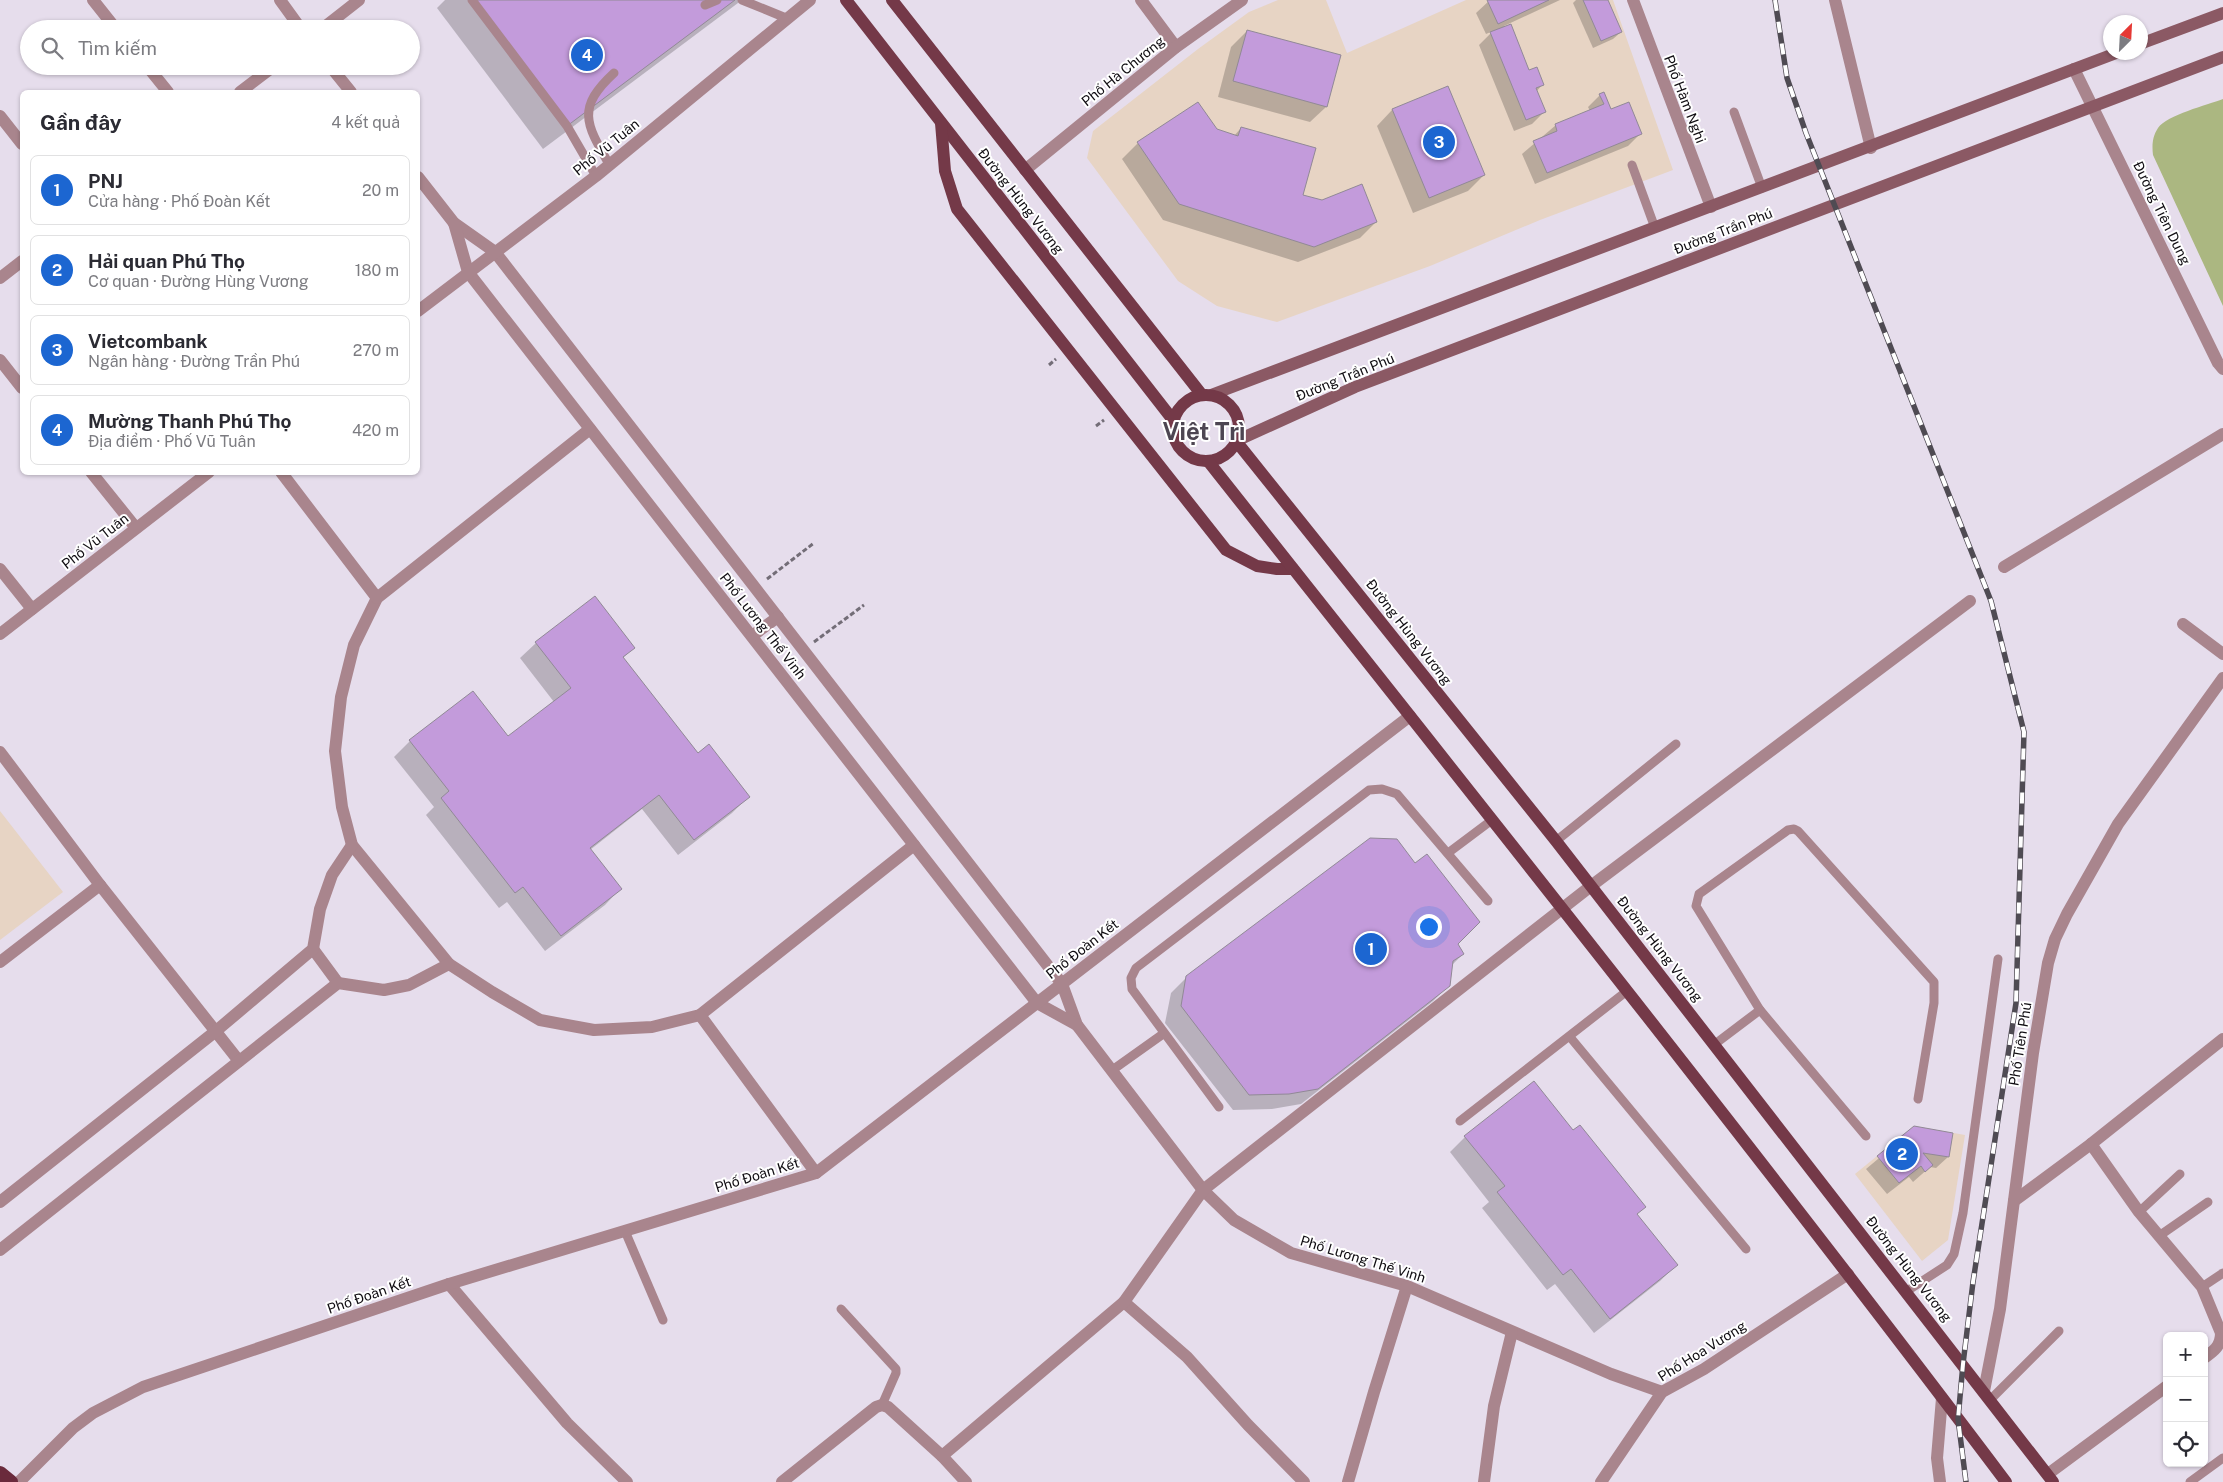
<!DOCTYPE html>
<html lang="vi">
<head>
<meta charset="utf-8">
<style>
  :root { --surface:#fff; --page:#f7f7f7; --text:#2b2b33; --muted:#7c7c81; --line:#e1e1e2; --accent:#1c66d1 }
  body { margin:0; font-family:"Public Sans",sans-serif; background:var(--page); color:var(--text) }
  .controls { position:absolute; right:15px; bottom:15px; display:grid; overflow:hidden; border-radius:8px; box-shadow:0 1px 4px #0004 }
  .controls button { width:45px; height:45px; display:grid; place-items:center; padding:0; border:0; border-bottom:1px solid var(--line); background:var(--surface); color:var(--text); font:25px sans-serif }
  .compass { position:absolute; left:2103px; top:15px; width:45px; height:45px; border-radius:50%; background:var(--surface); box-shadow:0 1px 4px #0004; rotate:24deg }
  .you { position:absolute; left:1428px; top:926px; width:18px; height:18px; margin:-12px; border:4px solid #fff; border-radius:50%; background:#1a73e8; box-shadow:0 0 0 8px #1a73e833 }
  .badge { display:grid; place-items:center; width:32px; height:32px; border-radius:50%; background:var(--accent); color:#fff; font-size:16px; font-weight:700 }
  .pin { position:absolute; translate:-50% -50%; border:2px solid #fff; box-shadow:0 1px 5px #0006 }
  .list { margin:0; padding:0; list-style:none }
  h2 { display:flex; justify-content:space-between; align-items:center; height:65px; margin:0; padding:0 20px; font-size:21px }
  h2 small { font-size:16px; font-weight:400; color:var(--muted) }
  .list li { display:grid; grid-template-columns:32px 1fr auto; gap:15px; align-items:center; box-sizing:border-box; height:70px; margin:0 10px 10px; padding:0 10px; border:1px solid var(--line); border-radius:8px }
  .list b { display:block; font-size:19px; white-space:nowrap }
  .list p { margin:0; font-size:16px; white-space:nowrap; color:var(--muted) }
  .list em { font-size:16px; font-style:normal; color:var(--muted) }
  .icon { flex:none; width:28px; height:28px; fill:none; stroke:currentColor; stroke-width:2; stroke-linecap:round; stroke-linejoin:round }
  .map { position:relative; flex:none; width:2223px; height:1482px; overflow:hidden }
  .search { position:absolute; background:var(--surface); box-shadow:0 1px 4px #0004; left:20px; top:20px; width:400px; height:55px; display:flex; align-items:center; gap:12px; box-sizing:border-box; padding:0 18px; border-radius:28px; color:var(--muted); font-size:19px }
  .panel { position:absolute; background:var(--surface); box-shadow:0 1px 4px #0004; left:20px; top:90px; width:400px; height:385px; border-radius:8px }
  .map>svg:first-child { display:block }
  .commercial { fill:#e7d4c4 }
  .green { fill:#abb781 }
  .shadow { fill:#0003 }
  .building { fill:#c39bdb; stroke:#918996 }
  .lines { fill:none; stroke-linecap:round; stroke-linejoin:round }
  .path { stroke:#736d77; stroke-width:3; stroke-dasharray:5 2.5; stroke-linecap:butt }
  .service { stroke:#a9858d; stroke-width:9 }
  .minor { stroke:#a9858d; stroke-width:12 }
  .tertiary { stroke:#a9858d; stroke-width:12 }
  .secondary { stroke:#8b5964; stroke-width:12 }
  .primary { stroke:#743948; stroke-width:12 }
  .trunk { stroke:#6a2a3c; stroke-width:14 }
  .rail-casing { stroke:#4f4b53; stroke-width:5.5 }
  .rail { stroke:#fff; stroke-width:4; stroke-dasharray:11; stroke-linecap:butt }
  .labels { text-anchor:middle; dominant-baseline:central; stroke-width:4; stroke-linejoin:round; paint-order:stroke }
  .street-label { font-size:14px; fill:#100d12; stroke:#fff }
  .town-label { font-size:24px; font-weight:bold; fill:#4d4652; stroke:#fff }
</style>
</head>
<body>
<div class="map">
<svg width="2223" height="1482" viewBox="0 0 2223 1482">
  <rect width="100%" height="100%" fill="#e6ddec"/>
  <g class="commercial">
    <polygon points="1278,0 1326,0 1347,53 1466,0 1613,0 1673,170 1540,220 1430,266 1277,322 1217,306 1178,281 1087,158 1093,131 1198,49 1249,12"/>
    <polygon points="0,811 63,892 0,940"/>
    <polygon points="1914,1126 1965,1135 1948,1240 1922,1261 1855,1174"/>
  </g>
  <path class="green" d="M2223,99V306L2153,155C2152,146 2152,137 2158,128C2167,115 2207,105 2223,99Z"/>
  <g class="shadow">
    <polygon points="445,0 742,0 543,149 437,8"/>
    <polygon points="1490,0 1560,0 1504,26 1529,71 1542,85 1536,92 1544,112 1532,124 1514,131 1479,45 1493,31 1486,34 1476,13"/>
    <polygon points="1576,0 1607,0 1621,32 1613,39 1593,48 1573,3"/>
    <polygon points="1247,31 1326,107 1310,122 1218,97 1231,47"/>
    <polygon points="1600,95 1610,111 1640,134 1628,146 1535,184 1522,154 1556,125 1590,111 1588,107"/>
    <polygon points="1198,104 1216,130 1234,136 1241,128 1302,196 1376,222 1360,238 1298,262 1163,220 1122,159 1138,143"/>
    <polygon points="1392,110 1484,175 1468,191 1413,213 1377,126"/>
    <polygon points="536,643 633,648 623,658 698,755 748,797 732,813 678,855 642,809 590,850 620,889 605,905 545,951 507,902 499,908 426,815 434,807 394,757 410,741 508,738 554,702 520,658"/>
    <polygon points="1463,954 1451,966 1449,985 1433,1001 1301,1104 1272,1109 1233,1110 1165,1023 1171,993 1187,977"/>
    <polygon points="1915,1128 1948,1157 1936,1168 1930,1167 1913,1182 1909,1177 1887,1194 1866,1169"/>
    <polygon points="1573,1132 1645,1207 1636,1215 1676,1265 1660,1281 1594,1333 1555,1284 1547,1290 1482,1208 1489,1202 1450,1152 1465,1137"/>
  </g>
  <g class="building">
    <polygon points="472,0 735,0 567,126"/>
    <polygon points="1487,0 1549,0 1498,24"/>
    <polygon points="1583,0 1608,0 1622,32 1601,41"/>
    <polygon points="1511,24 1529,70 1537,67 1544,85 1536,88 1546,112 1526,120 1490,32"/>
    <polygon points="1247,30 1341,55 1327,107 1233,81"/>
    <polygon points="1448,86 1485,175 1429,198 1392,109"/>
    <polygon points="1604,92 1611,109 1629,102 1642,134 1547,173 1533,141 1557,131 1555,124 1604,104 1599,94"/>
    <polygon points="1198,102 1217,129 1238,136 1241,127 1316,148 1303,195 1322,200 1362,184 1377,222 1314,247 1179,204 1137,142"/>
    <polygon points="595,596 635,648 623,657 698,753 709,744 750,797 694,840 659,795 590,848 622,889 561,936 523,887 515,893 441,798 449,791 409,740 473,691 508,736 571,688 535,642"/>
    <polygon points="1370,838 1397,839 1415,863 1427,854 1480,922 1458,944 1464,954 1453,961 1450,986 1318,1089 1289,1094 1249,1095 1181,1006 1186,976"/>
    <polygon points="1534,1081 1573,1130 1580,1125 1646,1207 1637,1214 1678,1265 1610,1319 1571,1269 1563,1275 1497,1192 1505,1186 1464,1136"/>
    <polygon points="1914,1126 1953,1133 1949,1157 1923,1153 1933,1165 1925,1172 1921,1166 1899,1183 1877,1156"/>
  </g>
  <g class="lines">
    <g class="path">
      <polyline points="1049,365 1056,359"/>
      <polyline points="1096,426 1104,420"/>
      <polyline points="767,579 814,543"/>
      <polyline points="814,642 864,605"/>
    </g>
    <g class="service">
      <polyline points="472,0 567,126 596,176"/>
      <polyline points="742,0 786,18"/>
      <polyline points="705,5 717,0"/>
      <polyline points="1734,112 1762,188"/>
      <path d="M609,164C586,124 576,108 614,73"/>
      <polyline points="1632,165 1655,228"/>
      <polyline points="1556,841 1676,744"/>
      <polyline points="1448,853 1492,820"/>
      <polyline points="1760,1010 1866,1136"/>
      <polyline points="1570,1037 1746,1249"/>
      <polyline points="1715,1044 1760,1010 1696,906 1699,894 1788,830 1794,829 1798,831 1934,982 1934,1003 1918,1099"/>
      <polyline points="1111,1071 1163,1034"/>
      <polyline points="1219,1107 1132,989 1131,978 1136,968 1369,790 1382,789 1397,794 1488,901"/>
      <polyline points="1460,1121 1627,991"/>
      <polyline points="2139,1212 2180,1174"/>
      <polyline points="625,1231 663,1320"/>
      <polyline points="2159,1236 2208,1202"/>
      <polyline points="2202,1287 2223,1273"/>
      <polyline points="1907,1291 1947,1265 1954,1254 1963,1213 1998,959"/>
      <polyline points="841,1309 896,1369 896,1373 882,1405"/>
      <polyline points="1990,1400 2059,1331"/>
      <polyline points="2190,1482 2223,1458"/>
    </g>
    <g class="minor">
      <polyline points="93,0 116,29"/>
      <polyline points="280,0 301,29"/>
      <polyline points="1141,0 1176,47"/>
      <polyline points="1633,0 1711,207"/>
      <polyline points="1835,0 1871,148"/>
      <polyline points="322,29 359,0"/>
      <polyline points="147,66 168,92"/>
      <polyline points="330,66 351,92"/>
      <polyline points="240,92 274,66"/>
      <polyline points="0,116 22,144"/>
      <polyline points="1025,170 1176,47 1242,0"/>
      <polyline points="418,177 454,223 495,252 1062,984 1077,1025 1203,1190 1234,1220 1291,1253 1407,1286 1611,1374 1662,1392"/>
      <polyline points="454,223 468,272 1037,1003 1077,1025"/>
      <polyline points="0,278 22,261"/>
      <polyline points="418,311 596,176 810,0"/>
      <polyline points="0,360 22,388"/>
      <polyline points="590,429 377,598 354,645 341,697 335,751 342,807 352,845 449,964 492,992 540,1020 594,1030 652,1027 700,1015 914,845"/>
      <polyline points="91,472 136,528"/>
      <polyline points="281,472 377,598"/>
      <polyline points="2004,567 2223,434"/>
      <polyline points="0,569 32,609"/>
      <polyline points="2183,624 2223,654"/>
      <polyline points="0,634 209,472"/>
      <polyline points="752,636 778,617"/>
      <polyline points="0,752 100,885 239,1061"/>
      <polyline points="313,949 338,983"/>
      <polyline points="0,962 100,885"/>
      <polyline points="700,1015 816,1173"/>
      <path d="M2091,1144L2139,1212L2202,1287L2221,1333C2221,1346 2214,1351 2204,1358"/>
      <polyline points="2014,1201 2091,1144 2223,1039"/>
      <polyline points="0,1202 216,1031 313,949 320,909 332,875 352,845"/>
      <polyline points="0,1250 338,983 384,990 409,985 449,964"/>
      <polyline points="449,1284 567,1423 627,1482"/>
      <polyline points="1124,1302 1187,1357 1248,1425 1304,1482"/>
      <polyline points="1984,1391 2000,1309 2033,1053 2048,963 2055,939 2067,914 2118,824 2223,678"/>
      <polyline points="942,1456 1124,1302 1203,1190 1591,886 1970,601"/>
      <polyline points="2048,1474 2167,1386"/>
      <polyline points="782,1482 876,1407 882,1405 888,1407 942,1456 966,1482"/>
      <polyline points="1348,1482 1374,1392 1407,1286"/>
      <polyline points="1484,1482 1494,1406 1512,1332"/>
      <polyline points="1601,1482 1662,1392 1704,1369 1848,1274"/>
      <polyline points="1940,1482 1937,1458 1942,1398"/>
    </g>
    <g class="tertiary">
      <polyline points="2074,69 2218,363 2223,369"/>
      <polyline points="19,1482 73,1428 93,1413 143,1387 449,1284 816,1173 1410,716"/>
    </g>
    <g class="secondary">
      <polyline points="2140,44 2223,13"/>
      <polyline points="1211,395 2119,52"/>
      <polyline points="1236,441 1355,387 2223,57"/>
    </g>
    <g class="primary">
      <polyline points="846,0 1173,420"/>
      <polyline points="892,0 1202,395"/>
      <polyline points="941,123 945,171 957,209 1226,550 1257,566 1277,569 1293,569"/>
      <circle cx="1206" cy="428" r="33"/>
      <polyline points="1236,441 1556,841 2053,1482"/>
      <path d="M1208,461C1476,800 1746,1137 2006,1482"/>
    </g>
    <polyline class="trunk" points="0,1473 11,1482"/>
    <g class="rail-casing">
      <polyline id="rail" points="1775,0 1787,78 1806,133 1991,601 2024,732 2016,1003 1973,1282 1963,1364 1958,1419 1966,1482"/>
    </g>
    <use href="#rail" class="rail"/>
  </g>
  <g class="labels">
    <g class="street-label">
      <text transform="translate(1123 71) rotate(-39)">Phố Hà Chương</text>
      <text transform="translate(1685 99) rotate(69)">Phố Hàm Nghi</text>
      <text transform="translate(606 147) rotate(-39)">Phố Vũ Tuân</text>
      <text transform="translate(1021 201) rotate(52)">Đường Hùng Vương</text>
      <text transform="translate(2162 213) rotate(64)">Đường Tiên Dung</text>
      <text transform="translate(1723 231) rotate(-21)">Đường Trần Phú</text>
      <text transform="translate(1345 377) rotate(-22)">Đường Trần Phú</text>
      <text transform="translate(95 541) rotate(-38)">Phố Vũ Tuân</text>
      <text transform="translate(763 626) rotate(52)">Phố Lương Thế Vinh</text>
      <text transform="translate(1409 632) rotate(52)">Đường Hùng Vương</text>
      <text transform="translate(1082 949) rotate(-38)">Phố Đoàn Kết</text>
      <text transform="translate(1660 949) rotate(52)">Đường Hùng Vương</text>
      <text transform="translate(2020 1044) rotate(-81)">Phố Tiên Phú</text>
      <text transform="translate(757 1175) rotate(-17)">Phố Đoàn Kết</text>
      <text transform="translate(1363 1259) rotate(17)">Phố Lương Thế Vinh</text>
      <text transform="translate(1909 1269) rotate(52)">Đường Hùng Vương</text>
      <text transform="translate(369 1295) rotate(-19)">Phố Đoàn Kết</text>
      <text transform="translate(1702 1351) rotate(-32)">Phố Hoa Vương</text>
    </g>
    <g class="town-label">
      <text x="1204" y="431">Việt Trì</text>
    </g>
  </g>
</svg>
<div class="controls">
<button>+</button>
<button>−</button>
<button><svg class="icon" aria-label="locate" viewBox="0 0 24 24"><circle cx="12" cy="12" r="6"/><path d="M12 2v4M12 18v4M2 12h4M18 12h4"/></svg></button>
</div>
<svg class="compass" viewBox="-18 -18 36 36"><path d="M0-13l5 13h-10z" fill="#e53935"/><path d="M0 13l5-13h-10z" fill="#7c7c81"/></svg>
<div class="you"></div>
<div class="pin badge" style="left:1371px;top:949px">1</div>
<div class="pin badge" style="left:1902px;top:1154px">2</div>
<div class="pin badge" style="left:1439px;top:142px">3</div>
<div class="pin badge" style="left:587px;top:55px">4</div>
<div class="search"><svg class="icon" aria-label="search" viewBox="0 0 24 24"><circle cx="10" cy="10" r="6"/><path d="M15 15l6 6"/></svg>Tìm kiếm</div>
<section class="panel">
<h2>Gần đây<small>4 kết quả</small></h2>
<ul class="list">
<li><span class="badge">1</span><div><b>PNJ</b><p>Cửa hàng · Phố Đoàn Kết</p></div><em>20 m</em></li>
<li><span class="badge">2</span><div><b>Hải quan Phú Thọ</b><p>Cơ quan · Đường Hùng Vương</p></div><em>180 m</em></li>
<li><span class="badge">3</span><div><b>Vietcombank</b><p>Ngân hàng · Đường Trần Phú</p></div><em>270 m</em></li>
<li><span class="badge">4</span><div><b>Mường Thanh Phú Thọ</b><p>Địa điểm · Phố Vũ Tuân</p></div><em>420 m</em></li>
</ul>
</section>
</div>
</body>
</html>
